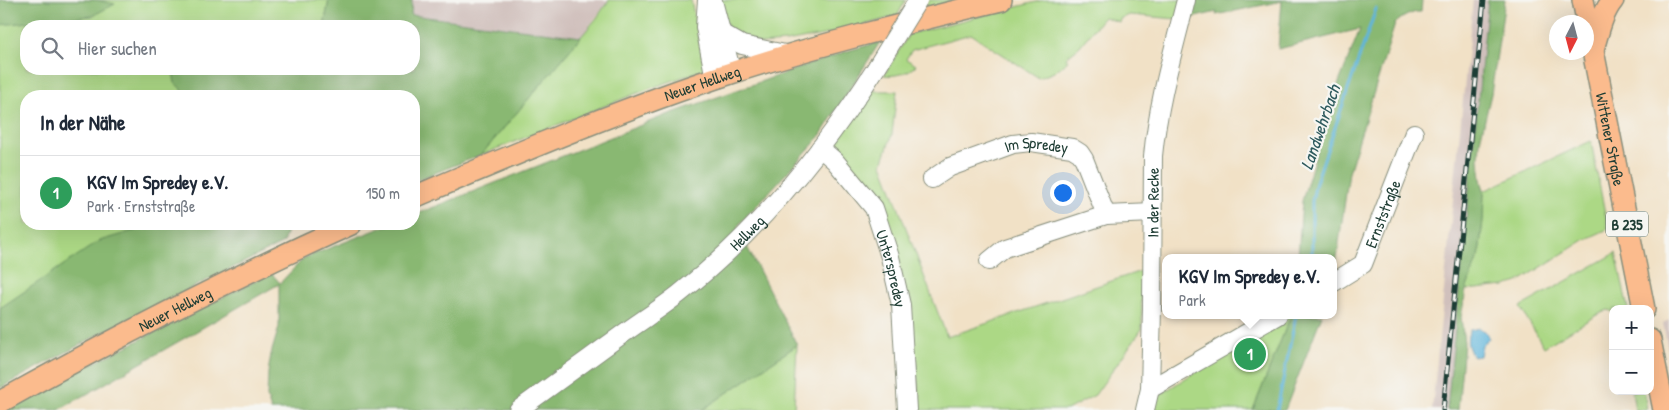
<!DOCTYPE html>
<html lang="de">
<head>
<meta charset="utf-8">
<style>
  :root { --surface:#fff; --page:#f2f2f3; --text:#1f2937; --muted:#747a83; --line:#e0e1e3; --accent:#db2777 }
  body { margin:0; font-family:"Patrick Hand",sans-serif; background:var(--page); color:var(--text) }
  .controls { position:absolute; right:15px; bottom:15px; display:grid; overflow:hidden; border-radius:10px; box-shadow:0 5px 20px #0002 }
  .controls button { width:45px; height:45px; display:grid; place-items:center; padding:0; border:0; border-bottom:1px solid var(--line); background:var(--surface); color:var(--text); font:25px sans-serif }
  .compass { position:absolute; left:1549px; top:15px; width:45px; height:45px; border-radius:50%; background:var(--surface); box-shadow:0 5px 20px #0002; rotate:186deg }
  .you { position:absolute; left:1062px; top:192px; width:18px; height:18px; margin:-12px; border:4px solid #fff; border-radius:50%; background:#1a73e8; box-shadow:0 0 0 8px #1a73e833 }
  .badge { display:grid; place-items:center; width:32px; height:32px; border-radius:50%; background:var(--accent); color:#fff; font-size:16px; font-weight:700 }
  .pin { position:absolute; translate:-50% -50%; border:2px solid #fff; box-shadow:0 1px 5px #0006 }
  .popup { position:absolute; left:1162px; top:254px; width:175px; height:65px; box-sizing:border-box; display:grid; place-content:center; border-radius:10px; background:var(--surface); filter:drop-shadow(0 1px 4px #0005); font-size:16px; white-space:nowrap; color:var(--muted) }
  .popup b { font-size:19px; color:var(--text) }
  .popup::after { content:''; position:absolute; left:50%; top:100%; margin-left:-10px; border:10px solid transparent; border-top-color:var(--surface) }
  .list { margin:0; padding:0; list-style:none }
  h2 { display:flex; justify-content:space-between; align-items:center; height:65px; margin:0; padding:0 20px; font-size:21px }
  h2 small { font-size:16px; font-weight:400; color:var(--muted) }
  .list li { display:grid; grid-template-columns:32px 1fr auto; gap:15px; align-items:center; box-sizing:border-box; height:75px; padding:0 20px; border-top:1px solid var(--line) }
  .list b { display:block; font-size:19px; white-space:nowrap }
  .list p { margin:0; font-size:16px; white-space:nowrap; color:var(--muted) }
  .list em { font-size:16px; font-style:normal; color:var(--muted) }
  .icon { flex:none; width:28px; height:28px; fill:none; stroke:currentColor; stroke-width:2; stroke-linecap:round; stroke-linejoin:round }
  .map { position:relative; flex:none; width:1669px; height:410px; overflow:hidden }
  .search { position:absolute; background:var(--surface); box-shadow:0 5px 20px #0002; left:20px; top:20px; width:400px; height:55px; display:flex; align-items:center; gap:12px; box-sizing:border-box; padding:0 18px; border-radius:20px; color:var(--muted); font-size:19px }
  .panel { position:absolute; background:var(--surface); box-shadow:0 5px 20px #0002; left:20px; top:90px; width:400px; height:140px; border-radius:20px }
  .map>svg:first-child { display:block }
  .industrial { fill:#d0c0bc }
  .green { fill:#acd885; stroke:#668a5c }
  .forest { fill:#89b872; stroke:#547a53 }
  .water { fill:#5eb5db; stroke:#3e7988 }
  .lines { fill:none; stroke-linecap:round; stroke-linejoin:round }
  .stream { stroke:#5eb5db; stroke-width:3 }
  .minor-casing { stroke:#888f7d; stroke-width:20 }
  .major-casing { stroke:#888f7d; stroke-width:24 }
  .minor { stroke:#fff; stroke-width:18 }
  .major { stroke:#fbbb8d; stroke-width:21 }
  .rail-casing { stroke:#1f3d34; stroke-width:5 }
  .rail { stroke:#f6f6f2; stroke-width:3; stroke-dasharray:9; stroke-linecap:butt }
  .minor-bridge-casing { stroke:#888f7d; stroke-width:20; stroke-linecap:butt }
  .minor-bridge { stroke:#fff; stroke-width:18 }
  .labels { text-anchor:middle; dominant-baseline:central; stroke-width:4.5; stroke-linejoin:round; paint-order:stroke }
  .shield { fill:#f6f6f2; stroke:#60746d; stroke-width:1 }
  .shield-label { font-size:15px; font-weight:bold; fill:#1f3d34 }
  .street-label { font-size:16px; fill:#1f3d34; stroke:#f6f6f2 }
  .water-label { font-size:18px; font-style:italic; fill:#2f5b5e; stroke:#f6f6f2 }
</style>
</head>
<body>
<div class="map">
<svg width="1669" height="410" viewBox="0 0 1669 410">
  <rect width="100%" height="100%" fill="#f6f6f2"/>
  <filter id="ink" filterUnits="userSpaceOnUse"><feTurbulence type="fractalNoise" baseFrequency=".02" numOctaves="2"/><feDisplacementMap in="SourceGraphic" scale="10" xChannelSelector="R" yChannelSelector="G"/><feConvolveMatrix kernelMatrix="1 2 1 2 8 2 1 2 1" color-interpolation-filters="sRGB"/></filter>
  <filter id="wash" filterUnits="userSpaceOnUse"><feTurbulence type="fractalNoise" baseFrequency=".0096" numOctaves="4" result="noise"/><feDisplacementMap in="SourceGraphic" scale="20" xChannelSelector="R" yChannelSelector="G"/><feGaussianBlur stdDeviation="1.12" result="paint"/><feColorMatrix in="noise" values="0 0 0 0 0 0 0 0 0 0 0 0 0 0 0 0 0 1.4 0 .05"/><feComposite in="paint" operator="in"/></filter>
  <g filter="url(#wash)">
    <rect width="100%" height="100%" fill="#f1e1c6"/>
    <g class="industrial">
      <polygon points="412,0 609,0 581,37 411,15"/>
      <polygon points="1473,0 1488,0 1469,199 1448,410 1432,410"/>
      <polygon points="1669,320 1669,354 1663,323"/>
    </g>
    <g class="green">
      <polygon points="0,0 329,0 324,26 26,26 26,69 315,69 309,96 26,96 26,224 282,224 0,382"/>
      <polygon points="609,0 691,0 705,69 635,94 481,155 596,19"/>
      <polygon points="716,0 906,0 897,16 838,32 786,42 761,44 730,32"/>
      <polygon points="929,0 956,0 924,9"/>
      <path d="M1044,0H1182L1177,19L1130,15L1121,18L1119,22L1104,17L1079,47L1066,57L1068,61L1054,72L1039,78L971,34L912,50L906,59L916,65C909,73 894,77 884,75L909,34Z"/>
      <polygon points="871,91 897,91 892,134 882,164 947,337 1141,271 1142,329 1095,395 1067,410 920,410 915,350 903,288 874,200 831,149"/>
      <polygon points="1591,141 1608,229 1584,240 1518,282 1505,286 1466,290 1479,254 1483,220 1484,191"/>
      <polygon points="1616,253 1628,309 1613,309 1613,312 1608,310 1595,316 1544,347 1520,307"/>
      <polygon points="1284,315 1291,315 1253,410 1150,410 1153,399"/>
      <polygon points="797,345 794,410 702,410"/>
      <polygon points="1632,391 1644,391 1647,410 1635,410"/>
    </g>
    <g class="forest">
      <polygon points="0,0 96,0 115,4 92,16 0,25"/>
      <polygon points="329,0 412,0 411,15 581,37 481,155 414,181 414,96 258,96 242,92 185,93 175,83 173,72 196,69 414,69 414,26 324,26"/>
      <path d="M1195,0H1422L1421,12C1413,11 1400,18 1395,24L1349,172L1334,278V258H1298L1302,201L1331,103L1360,29L1278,49L1282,1L1216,15L1217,12L1191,18Z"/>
      <polygon points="1488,0 1505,0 1491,94 1480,141 1479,159 1481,179 1484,191 1483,220 1479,254 1466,290 1461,317 1464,343 1458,410 1447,410"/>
      <polygon points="880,42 818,139 737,227 797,345 702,410 271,410 267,397 268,373 271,354 279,327 279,284 59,410 4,410 29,396 271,273 280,283 304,258 391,224 414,224 414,215 664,116 847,51"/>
      <polygon points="157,224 304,224 287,230 283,243 120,323 0,388 0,308 99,241"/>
      <polygon points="1291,315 1322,315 1285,410 1253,410"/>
    </g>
    <path class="water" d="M1479,328L1486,332L1489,339L1482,345L1480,356L1473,357C1468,348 1465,340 1470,330Z"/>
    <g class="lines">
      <g class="stream">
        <polyline points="1312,258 1312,201 1316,182 1376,9"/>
        <polyline points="1277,410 1296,315"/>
      </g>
    </g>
  </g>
  <g filter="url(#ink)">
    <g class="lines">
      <g class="minor-casing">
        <g id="minor">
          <polyline points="707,0 705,27 715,79"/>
          <polyline points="713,1 732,73"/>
          <polyline points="721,33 742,45 790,55"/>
          <path id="s1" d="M820,148L835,161L874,208L890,257L901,305L907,410"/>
          <path id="s2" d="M932,179L950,167L1013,144L1031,142L1072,148L1080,153L1084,159L1106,215"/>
          <polyline points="989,261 1005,248 1106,215 1153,213"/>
          <path id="s3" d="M1334,282L1363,264L1414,133"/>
          <polyline points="1150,389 1278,315"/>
          <path id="s4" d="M518,410C552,385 586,361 620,336C639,322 660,309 679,294C758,232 824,150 878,65"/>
          <path id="s5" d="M1145,410L1150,389L1152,308L1153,156C1158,103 1173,52 1186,0"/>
        </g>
      </g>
      <g class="major-casing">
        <g id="major">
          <path id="s6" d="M1583,0L1644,309"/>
          <path d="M1593,49C1598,33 1602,13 1613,0"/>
          <path id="s7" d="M414,197C518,153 623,108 731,73C820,44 911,22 1001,0"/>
          <polyline points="1650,340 1664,410"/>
          <path id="s8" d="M0,402C115,338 232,278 351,224"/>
        </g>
      </g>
      <use href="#minor" class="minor"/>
      <use href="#major" class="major"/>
      <g class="rail-casing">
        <polyline id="rail" points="1443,410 1484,0"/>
      </g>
      <use href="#rail" class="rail"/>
      <g class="minor-bridge-casing">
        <polyline id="minor-bridge" points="878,65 918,0"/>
      </g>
      <use href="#minor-bridge" class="minor-bridge"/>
    </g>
  </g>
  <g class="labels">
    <rect class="shield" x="1606" y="211.5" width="42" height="25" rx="4"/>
    <g class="shield-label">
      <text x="1627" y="224">B 235</text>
    </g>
    <g class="street-label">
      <text stroke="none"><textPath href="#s7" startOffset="310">Neuer Hellweg</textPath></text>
      <text stroke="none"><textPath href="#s6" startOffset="142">Wittener Straße</textPath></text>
      <text stroke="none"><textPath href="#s2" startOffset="112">Im Spredey</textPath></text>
      <text stroke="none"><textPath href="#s5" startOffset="208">In der Recke</textPath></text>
      <text stroke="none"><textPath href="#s3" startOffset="88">Ernststraße</textPath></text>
      <text stroke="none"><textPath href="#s4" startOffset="290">Hellweg</textPath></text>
      <text stroke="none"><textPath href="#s1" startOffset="144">Unterspredey</textPath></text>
      <text stroke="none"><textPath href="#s8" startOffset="198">Neuer Hellweg</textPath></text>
    </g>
    <g class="water-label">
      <text transform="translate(1320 127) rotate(-71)">Landwehrbach</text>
    </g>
  </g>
</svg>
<div class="controls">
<button>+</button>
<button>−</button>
</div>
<svg class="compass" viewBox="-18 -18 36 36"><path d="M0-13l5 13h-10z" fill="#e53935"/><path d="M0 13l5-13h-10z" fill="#747a83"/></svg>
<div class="you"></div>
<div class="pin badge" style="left:1250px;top:354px;background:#2e9e5b">1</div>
<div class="popup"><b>KGV Im Spredey e.V.</b>Park</div>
<div class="search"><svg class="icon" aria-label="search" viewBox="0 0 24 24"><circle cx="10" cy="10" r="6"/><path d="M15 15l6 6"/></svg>Hier suchen</div>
<section class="panel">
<h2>In der Nähe<small></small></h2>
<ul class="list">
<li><span class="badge" style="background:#2e9e5b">1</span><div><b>KGV Im Spredey e.V.</b><p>Park · Ernststraße</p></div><em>150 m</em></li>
</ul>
</section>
</div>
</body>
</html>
